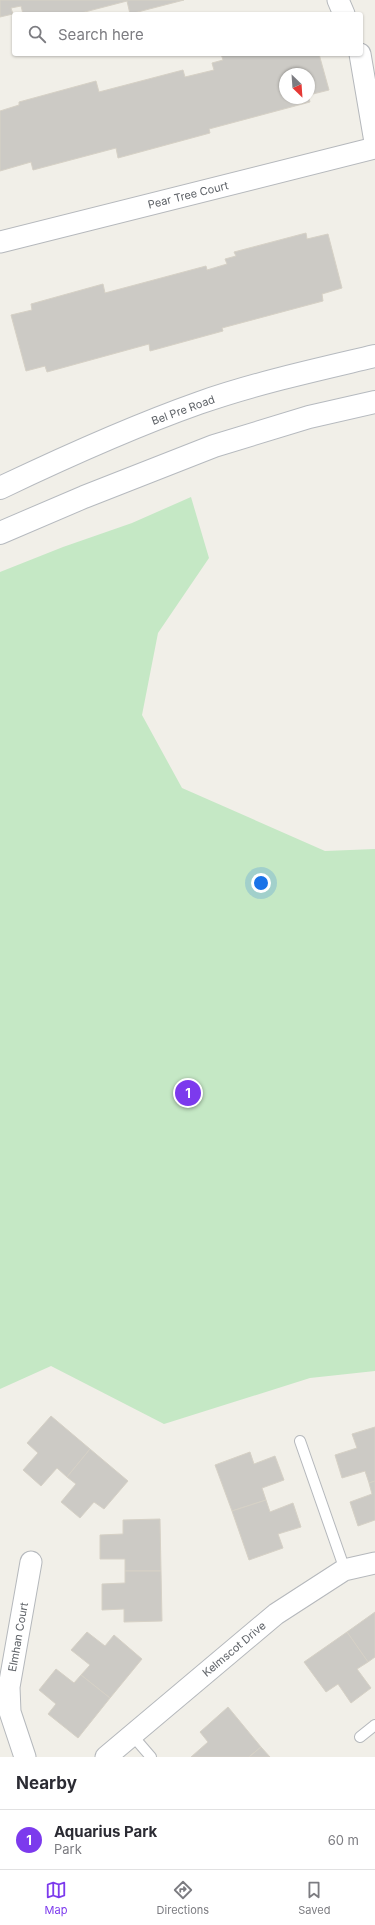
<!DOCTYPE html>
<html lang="en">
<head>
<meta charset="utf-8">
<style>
  :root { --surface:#fff; --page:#f7f7f7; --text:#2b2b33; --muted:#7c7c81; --line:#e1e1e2; --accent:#7c3aed }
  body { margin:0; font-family:Inter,sans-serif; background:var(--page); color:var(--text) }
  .compass { position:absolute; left:279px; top:68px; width:36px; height:36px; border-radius:50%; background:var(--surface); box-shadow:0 1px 3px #0004; rotate:155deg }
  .you { position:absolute; left:261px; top:883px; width:14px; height:14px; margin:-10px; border:3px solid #fff; border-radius:50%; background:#1a73e8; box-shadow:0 0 0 6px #1a73e833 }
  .badge { display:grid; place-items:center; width:26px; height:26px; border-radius:50%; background:var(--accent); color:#fff; font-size:13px; font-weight:700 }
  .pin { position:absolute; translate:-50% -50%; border:2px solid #fff; box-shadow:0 1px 4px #0006 }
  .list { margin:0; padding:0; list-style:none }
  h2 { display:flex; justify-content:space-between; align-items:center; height:52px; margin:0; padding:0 16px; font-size:17px }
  h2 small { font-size:13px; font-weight:400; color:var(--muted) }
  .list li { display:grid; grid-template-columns:26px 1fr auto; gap:12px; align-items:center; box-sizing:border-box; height:60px; padding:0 16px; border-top:1px solid var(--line) }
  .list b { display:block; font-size:15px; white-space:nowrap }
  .list p { margin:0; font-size:13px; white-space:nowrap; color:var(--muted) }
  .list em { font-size:13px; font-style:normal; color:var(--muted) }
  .icon { flex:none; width:22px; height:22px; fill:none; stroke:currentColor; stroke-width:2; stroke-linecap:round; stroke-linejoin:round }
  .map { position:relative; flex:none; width:375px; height:1757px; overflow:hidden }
  .search { position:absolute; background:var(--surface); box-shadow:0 1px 3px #0004; left:12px; right:12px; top:12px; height:44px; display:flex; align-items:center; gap:10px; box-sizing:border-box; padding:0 14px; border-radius:4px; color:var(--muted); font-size:15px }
  .sheet { height:112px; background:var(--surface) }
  nav { display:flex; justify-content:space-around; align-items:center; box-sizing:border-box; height:56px; border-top:1px solid var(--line); background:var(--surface); font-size:11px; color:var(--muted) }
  nav a { display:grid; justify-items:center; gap:2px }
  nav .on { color:var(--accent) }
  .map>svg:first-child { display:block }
  .green { fill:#c5e8c5 }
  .building { fill:#cccac5; stroke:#d6d1c6 }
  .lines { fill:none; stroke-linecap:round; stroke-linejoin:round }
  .lane-casing { stroke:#b5b8bc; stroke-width:12 }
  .street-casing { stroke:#b5b8bc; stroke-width:23 }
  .secondary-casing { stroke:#b6babf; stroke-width:24 }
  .lane { stroke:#fff; stroke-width:10 }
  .street { stroke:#fff; stroke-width:21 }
  .secondary { stroke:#fff; stroke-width:22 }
  .labels { text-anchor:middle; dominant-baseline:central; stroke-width:3.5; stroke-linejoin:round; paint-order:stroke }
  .street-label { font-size:11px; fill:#5f6368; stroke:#fff }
</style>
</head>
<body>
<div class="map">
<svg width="375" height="1757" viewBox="0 0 375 1757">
  <rect width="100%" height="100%" fill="#f1efe8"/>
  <polygon class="green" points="191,497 209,558 158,633 142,715 182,788 325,851 375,849 375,1371 310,1378 164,1424 51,1366 0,1389 0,572 63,547 132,523"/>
  <g class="building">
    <polygon points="0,0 184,0 130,14 127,1 77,14 23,14 21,6 11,8 13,14 0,17"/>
    <polygon points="221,54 319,54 329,90 309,95 309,74 285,74 285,98 309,98 310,102 209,129 210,133 118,158 116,148 33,170 31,162 0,171 0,111 19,105 19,102 96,81 99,92 183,70 185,77 214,70 212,63 223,60"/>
    <polygon points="306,233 307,239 328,234 342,288 322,294 323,301 222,328 223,331 150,351 149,344 47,372 45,366 26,371 11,315 32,310 31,304 103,284 105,293 206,266 207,270 227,264 225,259 236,256 234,252"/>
    <polygon points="51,1416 90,1449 67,1477 57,1468 41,1486 23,1470 38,1453 27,1443"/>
    <polygon points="375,1427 375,1481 369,1483 365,1471 342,1478 335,1455 357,1448 352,1434"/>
    <polygon points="90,1449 128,1481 104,1509 94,1502 80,1518 61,1502 76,1484 67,1477"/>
    <polygon points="250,1452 254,1464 275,1456 284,1480 262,1488 266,1500 232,1511 215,1465"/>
    <polygon points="375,1481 375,1520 358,1526 350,1502 372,1494 369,1483"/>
    <polygon points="266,1500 270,1512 293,1503 301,1527 278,1534 283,1548 249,1560 232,1511"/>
    <polygon points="160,1519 161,1571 125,1571 125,1559 100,1559 100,1535 123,1534 123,1520"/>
    <polygon points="125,1571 161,1571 162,1621 124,1622 124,1609 102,1610 102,1584 125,1583"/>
    <polygon points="375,1612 375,1657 368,1662 347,1632"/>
    <polygon points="87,1632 105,1646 114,1635 142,1659 110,1698 81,1675 90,1665 71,1650"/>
    <polygon points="347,1632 368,1662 357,1669 371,1688 351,1703 338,1684 326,1692 304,1662"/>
    <polygon points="56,1669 74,1683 81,1675 110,1698 78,1738 48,1714 56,1704 39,1690"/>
    <polygon points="228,1707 261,1747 249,1757 191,1757 208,1742 200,1732"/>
    <polygon points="261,1747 270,1757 249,1757"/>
  </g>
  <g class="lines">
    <g class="lane-casing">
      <g id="lane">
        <polyline points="300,1441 345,1570"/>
        <polyline points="132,1735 151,1757"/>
        <polyline points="360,1737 375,1725"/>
      </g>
    </g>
    <g class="street-casing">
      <g id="street">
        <polyline points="338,0 344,14"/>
        <polyline points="360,54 375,142"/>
        <polyline points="0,242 375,148"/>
        <polyline points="25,1757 10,1712 9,1687 31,1562"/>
        <polyline points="106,1757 276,1614 344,1570 375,1563"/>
      </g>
    </g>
    <g class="secondary-casing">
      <g id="secondary">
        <path d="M0,488C65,457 131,427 199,403C256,383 316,370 375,356"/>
        <polyline points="0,533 84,497 214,446 309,417 375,402"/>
      </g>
    </g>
    <use href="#lane" class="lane"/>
    <use href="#street" class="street"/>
    <use href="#secondary" class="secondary"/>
  </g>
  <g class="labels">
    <g class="street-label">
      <text transform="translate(188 195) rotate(-14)">Pear Tree Court</text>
      <text transform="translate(183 410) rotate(-20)">Bel Pre Road</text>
      <text transform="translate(18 1637) rotate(-80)">Elmhan Court</text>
      <text transform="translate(234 1649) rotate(-40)">Kelmscot Drive</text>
    </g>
  </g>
</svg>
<svg class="compass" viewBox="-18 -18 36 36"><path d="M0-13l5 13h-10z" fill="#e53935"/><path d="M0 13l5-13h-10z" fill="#7c7c81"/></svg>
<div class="you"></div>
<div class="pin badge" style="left:188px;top:1093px">1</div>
<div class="search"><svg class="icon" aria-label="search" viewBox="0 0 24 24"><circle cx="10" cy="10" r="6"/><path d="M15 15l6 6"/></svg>Search here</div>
</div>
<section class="sheet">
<h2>Nearby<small></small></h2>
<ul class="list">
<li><span class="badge">1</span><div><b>Aquarius Park</b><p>Park</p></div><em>60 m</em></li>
</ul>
</section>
<nav>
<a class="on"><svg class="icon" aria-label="map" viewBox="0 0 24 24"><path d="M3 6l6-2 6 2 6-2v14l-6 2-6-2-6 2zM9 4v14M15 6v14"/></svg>Map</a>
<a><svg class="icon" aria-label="directions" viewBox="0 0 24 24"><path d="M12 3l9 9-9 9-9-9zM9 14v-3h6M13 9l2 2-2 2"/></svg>Directions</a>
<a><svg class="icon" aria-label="saved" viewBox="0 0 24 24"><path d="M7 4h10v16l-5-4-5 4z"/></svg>Saved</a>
</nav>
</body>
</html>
